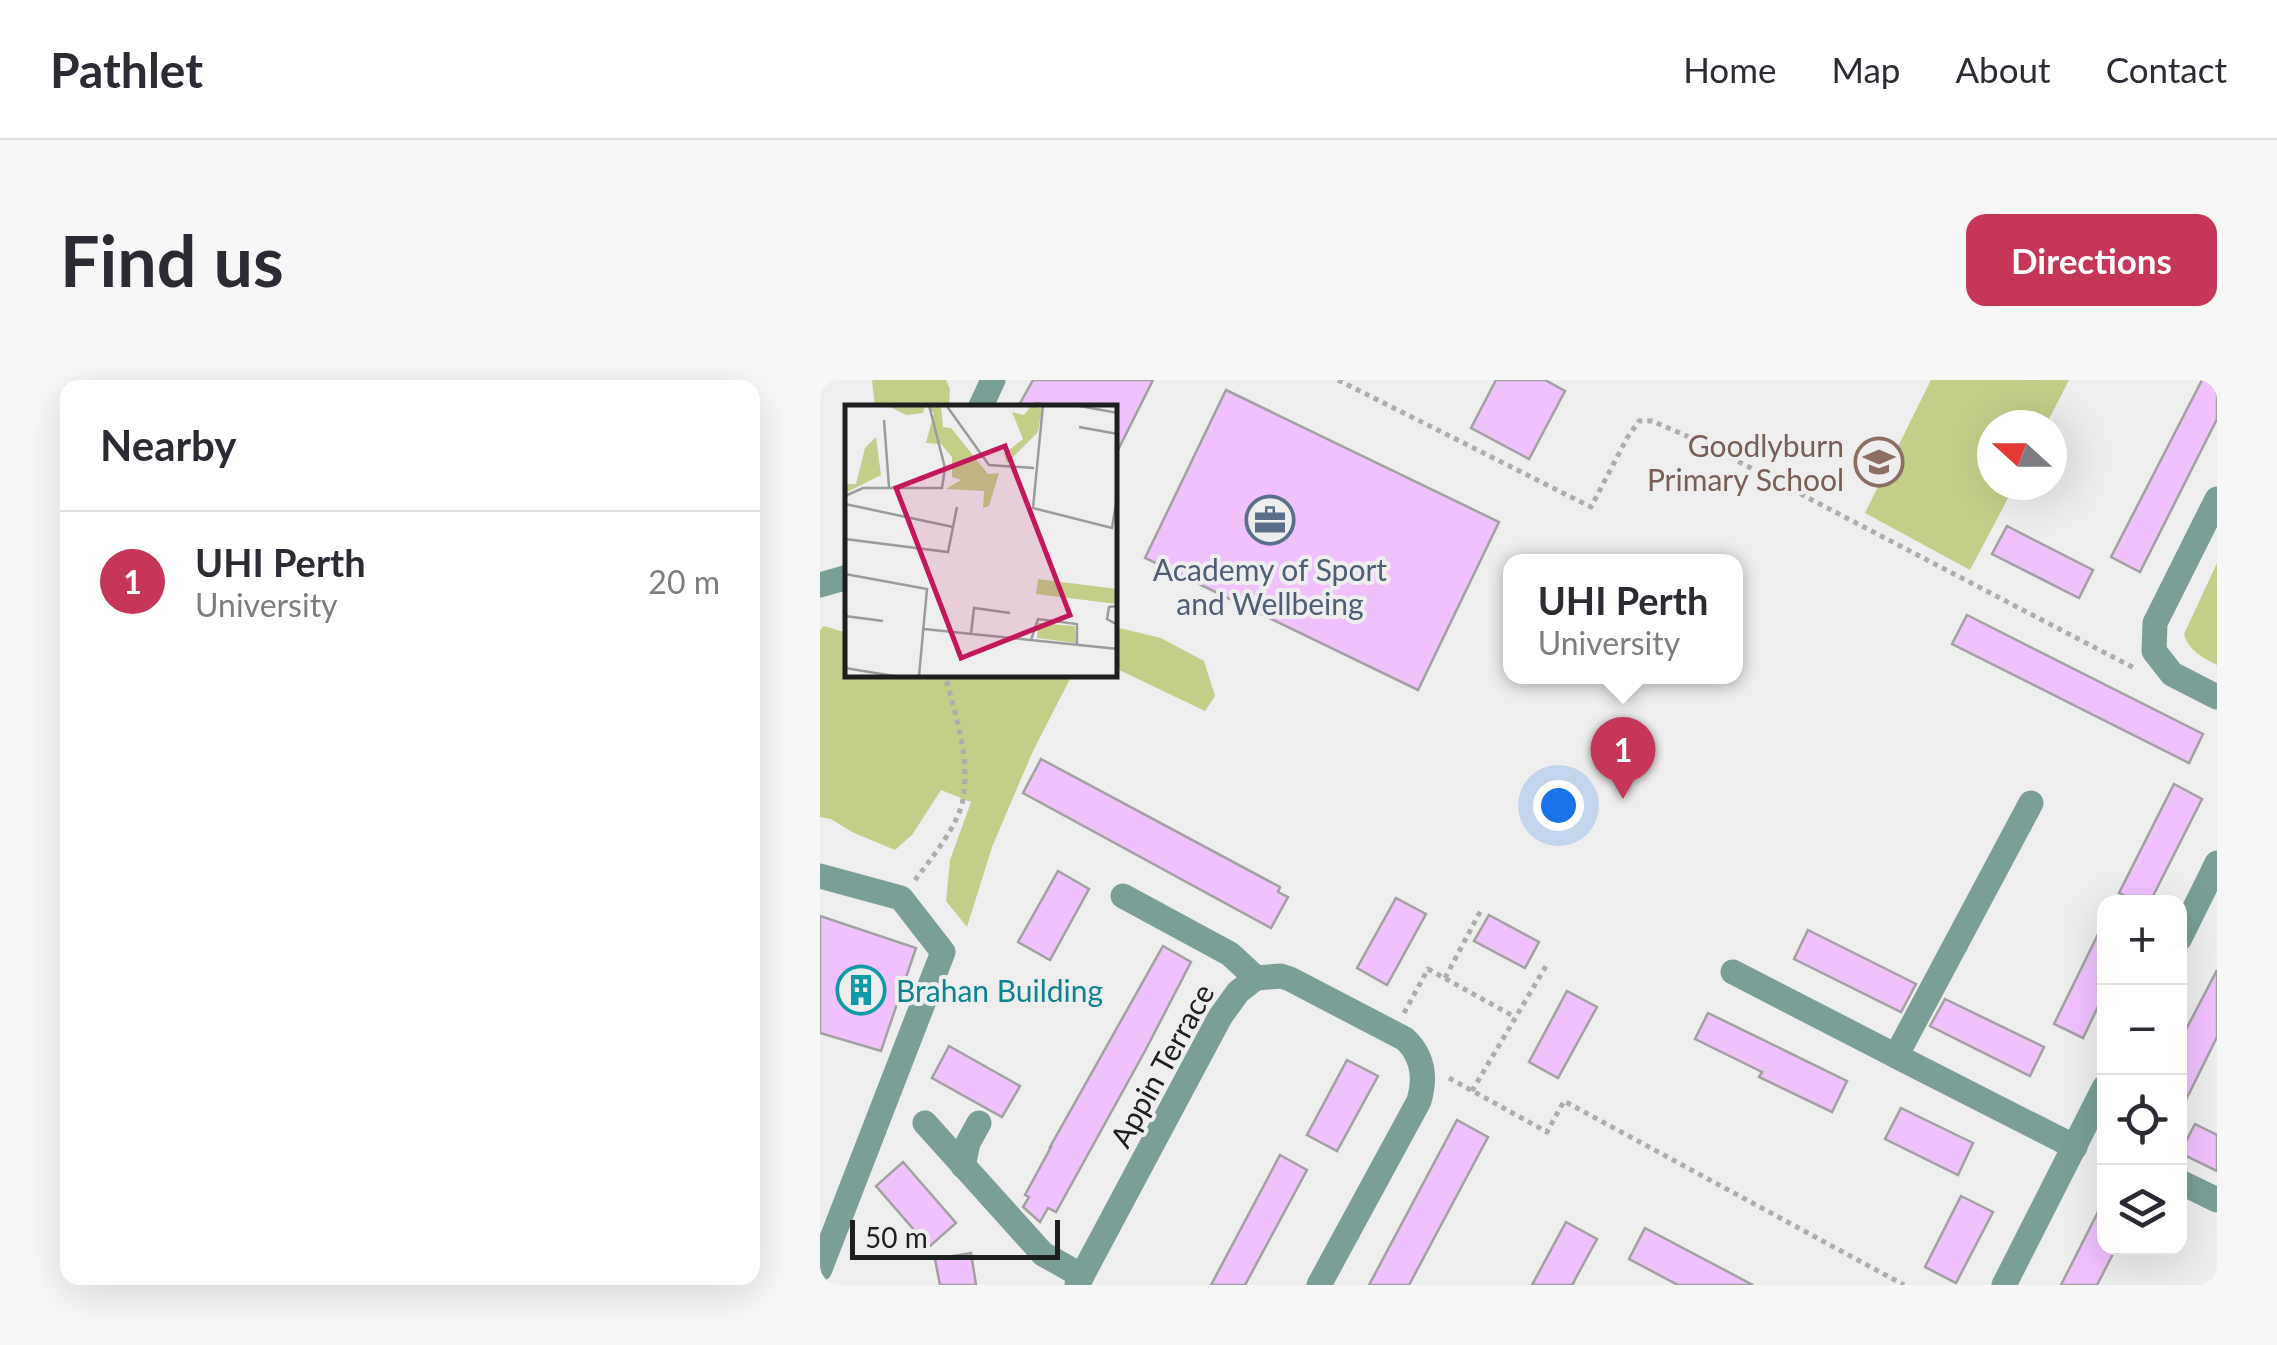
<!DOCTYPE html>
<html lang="en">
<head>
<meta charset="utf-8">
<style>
  :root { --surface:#fff; --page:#f7f7f7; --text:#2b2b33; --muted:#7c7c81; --line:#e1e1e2; --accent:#c53658 }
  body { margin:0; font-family:Lato,sans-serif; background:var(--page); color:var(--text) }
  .controls { position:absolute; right:30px; bottom:30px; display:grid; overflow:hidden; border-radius:20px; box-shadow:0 10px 40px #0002 }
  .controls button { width:90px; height:90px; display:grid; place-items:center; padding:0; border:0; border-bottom:2px solid var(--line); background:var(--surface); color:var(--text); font:50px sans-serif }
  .compass { position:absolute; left:1157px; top:30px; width:90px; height:90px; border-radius:50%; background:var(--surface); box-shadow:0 10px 40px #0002; rotate:291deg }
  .scale { position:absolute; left:30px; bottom:25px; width:210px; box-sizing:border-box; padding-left:10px; border:5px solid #1d1e1e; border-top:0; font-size:28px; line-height:35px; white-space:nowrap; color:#1d1e1e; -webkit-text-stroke:8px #eeeeef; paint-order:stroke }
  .you { position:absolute; left:738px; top:425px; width:35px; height:35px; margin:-25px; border:8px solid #fff; border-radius:50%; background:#1a73e8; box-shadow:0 0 0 15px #1a73e833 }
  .badge { display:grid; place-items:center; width:65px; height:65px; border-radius:50%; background:var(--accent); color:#fff; font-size:32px; font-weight:700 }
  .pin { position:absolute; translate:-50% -82px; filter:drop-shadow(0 2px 5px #0008) }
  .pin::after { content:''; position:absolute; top:52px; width:35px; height:30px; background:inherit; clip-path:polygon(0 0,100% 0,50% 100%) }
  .popup { position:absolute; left:683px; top:174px; width:240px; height:130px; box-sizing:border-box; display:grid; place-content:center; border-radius:20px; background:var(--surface); filter:drop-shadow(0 2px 8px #0005); font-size:32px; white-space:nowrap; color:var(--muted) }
  .popup b { font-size:38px; color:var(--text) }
  .popup::after { content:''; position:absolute; left:50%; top:100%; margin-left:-20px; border:20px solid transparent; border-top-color:var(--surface) }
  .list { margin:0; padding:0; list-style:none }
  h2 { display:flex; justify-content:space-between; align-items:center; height:130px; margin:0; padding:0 40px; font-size:42px }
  h2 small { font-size:32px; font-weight:400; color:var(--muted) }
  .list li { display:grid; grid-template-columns:65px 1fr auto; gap:30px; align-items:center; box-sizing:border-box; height:140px; padding:0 40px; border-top:2px solid var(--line) }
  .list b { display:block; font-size:38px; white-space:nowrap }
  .list p { margin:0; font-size:32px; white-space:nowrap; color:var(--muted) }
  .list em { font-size:32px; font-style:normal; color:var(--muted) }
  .icon { flex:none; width:55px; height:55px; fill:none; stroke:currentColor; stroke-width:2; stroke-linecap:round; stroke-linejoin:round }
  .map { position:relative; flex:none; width:1397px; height:905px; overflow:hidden; border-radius:20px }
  header { display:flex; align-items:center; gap:60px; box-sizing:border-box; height:140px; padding:0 50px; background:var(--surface); border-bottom:2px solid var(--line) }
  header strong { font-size:48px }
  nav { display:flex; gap:55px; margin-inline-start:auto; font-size:35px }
  .intro { display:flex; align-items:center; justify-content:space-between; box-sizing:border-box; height:240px; padding:0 60px }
  h1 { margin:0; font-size:70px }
  .button { padding:25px 45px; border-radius:20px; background:var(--accent); color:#fff; font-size:35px; font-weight:700 }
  main { display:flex; gap:60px; padding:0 60px }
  aside { flex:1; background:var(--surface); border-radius:20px; box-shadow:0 10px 40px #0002 }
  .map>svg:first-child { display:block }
  .green { fill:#c3ce89 }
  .building { fill:#f1c1fe; stroke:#a2a1a2; stroke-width:2.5 }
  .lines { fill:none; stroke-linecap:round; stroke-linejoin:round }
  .path { stroke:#acadad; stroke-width:5; stroke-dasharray:5 5; stroke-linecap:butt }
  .minor { stroke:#799f97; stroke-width:25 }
  .labels { text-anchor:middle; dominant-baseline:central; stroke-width:8; stroke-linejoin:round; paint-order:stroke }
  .education-label { font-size:30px; fill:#785e54; stroke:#eeeeef; text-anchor:end }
  .service-label { font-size:30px; fill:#4e5e75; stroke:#eeeeef }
  .culture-label { font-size:30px; fill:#0d838f; stroke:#eeeeef; text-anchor:start }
  .street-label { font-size:30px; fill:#1d1e1e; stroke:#eeeeef }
  .inset-road { fill:none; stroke:#9a9b9b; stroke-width:2.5 }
  .view { fill:#c2185b; fill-opacity:0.15; stroke:#c2185b; stroke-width:5 }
  .inset-edge { fill:none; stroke:#1d1e1e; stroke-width:5 }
</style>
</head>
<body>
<header>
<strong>Pathlet</strong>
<nav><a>Home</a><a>Map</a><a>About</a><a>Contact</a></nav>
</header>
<div class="intro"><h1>Find us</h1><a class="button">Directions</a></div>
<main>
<aside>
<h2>Nearby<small></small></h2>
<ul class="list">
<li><span class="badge">1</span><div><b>UHI Perth</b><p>University</p></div><em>20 m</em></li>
</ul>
</aside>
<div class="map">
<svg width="1397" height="905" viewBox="0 0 1397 905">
  <rect width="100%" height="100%" fill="#eeeeef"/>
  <g class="green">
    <polygon points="52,0 126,0 130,9 129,27 55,27"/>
    <polygon points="1111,0 1249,0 1226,45 1172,45 1172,105 1195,105 1150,190 1045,133"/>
    <path d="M1397,183V285C1382,277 1369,271 1364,254Z"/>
    <polygon points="4,246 27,253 28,295 252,295 213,371 172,467 147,547 126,521 130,480 151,422 121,410 92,455 75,470 32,452 11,439 0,437 0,250"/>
    <polygon points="295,247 341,258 384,281 395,316 385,331 295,288"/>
  </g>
  <g class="building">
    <polygon points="213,0 333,0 295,76 295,28 228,28 218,23 198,27"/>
    <polygon points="676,0 725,0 745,11 709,79 651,48"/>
    <polygon points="1382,0 1397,0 1397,39 1320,192 1291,177"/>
    <polygon points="406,10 679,142 598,310 325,178"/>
    <polygon points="1187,146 1273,190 1259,218 1172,174"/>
    <polygon points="1147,235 1383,354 1369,383 1132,264"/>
    <polygon points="221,379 460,507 458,512 468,517 451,548 203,413"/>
    <polygon points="1354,404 1382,419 1330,522 1319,522 1299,513"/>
    <polygon points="238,491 269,509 230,580 198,562"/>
    <polygon points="576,518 606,534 567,605 537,588"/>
    <polygon points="669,535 719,562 705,588 654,561"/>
    <polygon points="0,536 96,568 61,671 0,653"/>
    <polygon points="1284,542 1284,614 1263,658 1234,644"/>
    <polygon points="988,550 1096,604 1081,632 974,579"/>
    <polygon points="343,566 371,582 325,671 236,832 228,828 220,842 203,827 209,817 205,815 231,767 230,767"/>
    <polygon points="1397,590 1397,657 1360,732 1360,661"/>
    <polygon points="747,611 777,627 738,698 709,682"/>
    <polygon points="1125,619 1224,667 1210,696 1110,646"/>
    <polygon points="888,633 1027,701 1012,732 939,697 942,692 875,659"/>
    <polygon points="129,666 200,706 182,737 112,698"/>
    <polygon points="527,680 558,696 517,771 487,755"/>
    <polygon points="1081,728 1153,763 1138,795 1065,759"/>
    <polygon points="637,740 668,757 628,832 589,905 549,905"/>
    <polygon points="1375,744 1397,755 1397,791 1360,773"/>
    <polygon points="460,775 487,790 425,905 391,905"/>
    <polygon points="83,782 136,843 109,867 56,806"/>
    <polygon points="1141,816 1173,832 1136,903 1105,887"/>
    <polygon points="1284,820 1284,868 1296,868 1277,905 1241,905"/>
    <polygon points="746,842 777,859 752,905 712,905"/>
    <polygon points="825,848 933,905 858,905 809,879"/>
    <polygon points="151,873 156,905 120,905 115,879"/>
  </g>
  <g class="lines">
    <g class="path">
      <polyline points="518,0 771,127 807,58 819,41 832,41 883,63 1314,288"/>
      <path d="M95,500C110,480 139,445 143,419C150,377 136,336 125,295"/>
      <polyline points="625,598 661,530"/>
      <polyline points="584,633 608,589 695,637"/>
      <polyline points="629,698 727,752 744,721 1084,905"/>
      <polyline points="652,711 726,586"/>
    </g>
    <g class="minor">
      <polyline points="160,28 173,0"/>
      <polyline points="1397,119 1335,243 1334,271 1352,294 1397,317"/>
      <polyline points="0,205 28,197"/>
      <polyline points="1211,423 1076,676 1255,767"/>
      <polyline points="0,496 81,518 123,572 0,889"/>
      <polyline points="1360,558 1397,483"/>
      <polyline points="913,592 1076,676"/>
      <path d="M436,598L461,596L470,599L585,659C603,676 606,697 599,721L499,905"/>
      <polyline points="105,743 223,874 262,896"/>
      <polyline points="143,786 148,763 159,743"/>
      <polyline points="1360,802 1397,820"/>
      <polyline points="257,905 400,637 418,612 436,598 410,574 303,516"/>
      <polyline points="1184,905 1284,708"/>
    </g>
  </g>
  <defs>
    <g id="school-ring" transform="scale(2.5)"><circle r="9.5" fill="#eeeeef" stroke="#8d6e63" stroke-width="1.5"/><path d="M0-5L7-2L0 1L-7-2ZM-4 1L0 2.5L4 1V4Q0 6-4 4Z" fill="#8d6e63"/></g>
    <g id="office-ring" transform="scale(2.5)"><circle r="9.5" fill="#eeeeef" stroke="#5c6f8a" stroke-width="1.5"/><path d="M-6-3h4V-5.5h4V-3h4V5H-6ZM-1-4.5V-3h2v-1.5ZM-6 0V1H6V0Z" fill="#5c6f8a"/></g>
    <g id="building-ring" transform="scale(2.5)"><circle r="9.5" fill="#eeeeef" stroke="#0f9aa8" stroke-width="1.5"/><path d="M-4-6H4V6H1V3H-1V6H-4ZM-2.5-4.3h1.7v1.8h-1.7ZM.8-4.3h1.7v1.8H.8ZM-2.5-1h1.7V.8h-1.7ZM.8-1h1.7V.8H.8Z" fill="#0f9aa8"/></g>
  </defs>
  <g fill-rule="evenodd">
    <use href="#school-ring" x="1059" y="82"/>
    <use href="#office-ring" x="450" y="140"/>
    <use href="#building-ring" x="41" y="610"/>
  </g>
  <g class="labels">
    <g class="education-label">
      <text x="1024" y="65">Goodlyburn<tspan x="1024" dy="34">Primary School</tspan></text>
    </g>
    <g class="service-label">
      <text x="450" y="189">Academy of Sport<tspan x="450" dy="34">and Wellbeing</tspan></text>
    </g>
    <g class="culture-label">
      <text x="76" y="610">Brahan Building</text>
    </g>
    <g class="street-label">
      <text transform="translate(341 685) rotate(-61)">Appin Terrace</text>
    </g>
  </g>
  <g transform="translate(25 25)">
    <rect width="272" height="272" fill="#eeeeef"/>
    <path d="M41,0H96L98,22L106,23L143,69L154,68L144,101L138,103L139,86L101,84L116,75L107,72V52L96,39L81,38L89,8L80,1L78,8L61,10ZM187,0L197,4L193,27L162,58L159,49L178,34L167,7L179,10ZM31,32L36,70L0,88V79H11L20,43ZM193,174L272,184V199L191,189ZM193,218L230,221L231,238L192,233Z" fill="#c3ce89"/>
    <path class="inset-road" d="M101,0L144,60L189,63M198,0L188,103L267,123L272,92M229,0L273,8M39,15L44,82M234,22L273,29M0,91L18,83H97L100,63L84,0M0,99L108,122L112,102M0,134L103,147L108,122M0,169L82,184L74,271M273,201L264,202L262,214L273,220M0,211L38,216M79,224L273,244M126,229L129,203L165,208M186,235L193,214L232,219V239M0,263L61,273"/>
    <path class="view" d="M160,41L225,210L116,253L51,83Z"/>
    <rect width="272" height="272" class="inset-edge"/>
  </g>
</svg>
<div class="controls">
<button>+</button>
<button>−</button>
<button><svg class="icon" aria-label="locate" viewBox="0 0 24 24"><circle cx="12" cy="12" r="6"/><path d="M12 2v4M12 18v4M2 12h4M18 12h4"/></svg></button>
<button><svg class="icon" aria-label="layers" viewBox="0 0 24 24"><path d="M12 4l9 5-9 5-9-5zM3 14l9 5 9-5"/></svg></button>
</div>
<svg class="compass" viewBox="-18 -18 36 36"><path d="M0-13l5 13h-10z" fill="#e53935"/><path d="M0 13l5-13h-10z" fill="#7c7c81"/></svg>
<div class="scale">50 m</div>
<div class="you"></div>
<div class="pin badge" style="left:803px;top:419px">1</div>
<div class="popup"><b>UHI Perth</b>University</div>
</div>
</main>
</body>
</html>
